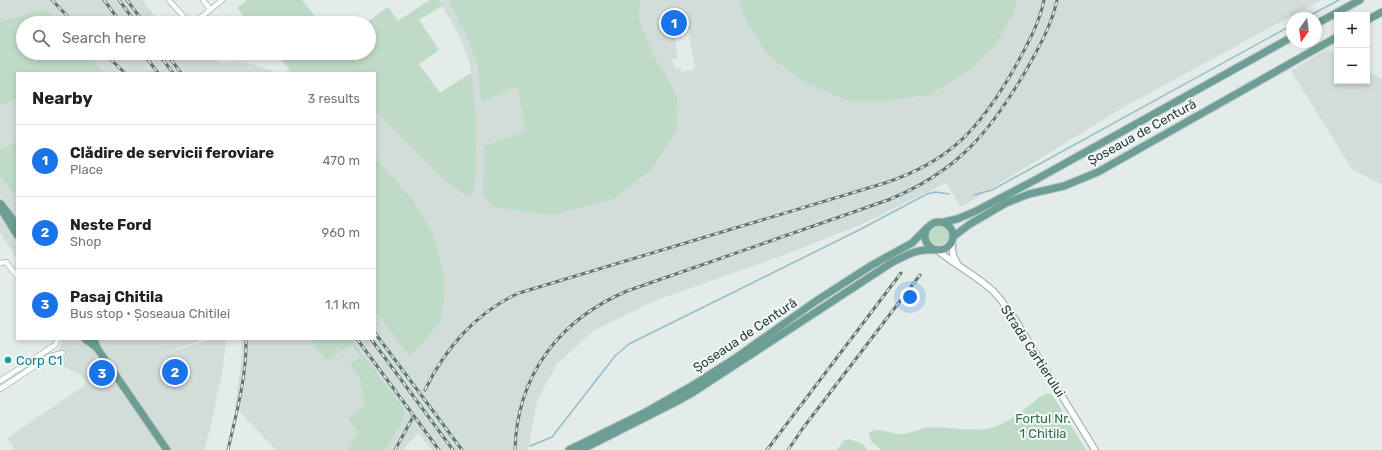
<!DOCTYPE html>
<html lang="en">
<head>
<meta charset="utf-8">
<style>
  :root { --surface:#fff; --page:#f6f6f6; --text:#202124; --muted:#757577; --line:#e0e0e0; --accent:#1a73e8 }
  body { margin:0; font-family:Rubik,sans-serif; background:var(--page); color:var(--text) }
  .controls { position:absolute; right:12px; top:12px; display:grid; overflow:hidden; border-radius:0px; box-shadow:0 2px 6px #0003 }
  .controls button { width:36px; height:36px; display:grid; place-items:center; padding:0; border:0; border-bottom:1px solid var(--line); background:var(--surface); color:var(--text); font:20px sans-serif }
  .compass { position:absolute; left:1286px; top:12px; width:36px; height:36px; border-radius:50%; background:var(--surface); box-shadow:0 2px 6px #0003; rotate:194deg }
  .you { position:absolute; left:910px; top:297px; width:14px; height:14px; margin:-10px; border:3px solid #fff; border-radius:50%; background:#1a73e8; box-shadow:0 0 0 6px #1a73e833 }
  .badge { display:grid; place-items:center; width:26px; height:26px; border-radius:50%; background:var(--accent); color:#fff; font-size:13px; font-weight:700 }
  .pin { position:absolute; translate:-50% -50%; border:2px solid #fff; box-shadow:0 1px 4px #0006 }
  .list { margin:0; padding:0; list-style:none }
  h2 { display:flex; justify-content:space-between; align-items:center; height:52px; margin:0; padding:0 16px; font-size:17px }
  h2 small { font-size:13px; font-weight:400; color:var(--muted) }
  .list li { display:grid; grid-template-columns:26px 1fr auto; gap:12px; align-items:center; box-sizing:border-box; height:72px; padding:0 16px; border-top:1px solid var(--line) }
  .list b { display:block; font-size:15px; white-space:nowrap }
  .list p { margin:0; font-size:13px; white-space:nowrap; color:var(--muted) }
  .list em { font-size:13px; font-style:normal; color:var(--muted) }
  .icon { flex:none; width:22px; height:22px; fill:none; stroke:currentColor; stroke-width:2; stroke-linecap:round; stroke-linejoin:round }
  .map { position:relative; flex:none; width:1382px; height:450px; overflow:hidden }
  .search { position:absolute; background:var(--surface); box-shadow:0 2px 6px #0003; left:16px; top:16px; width:360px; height:44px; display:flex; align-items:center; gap:10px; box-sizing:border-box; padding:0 14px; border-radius:22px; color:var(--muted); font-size:15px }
  .panel { position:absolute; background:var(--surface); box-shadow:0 2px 6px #0003; left:16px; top:72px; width:360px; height:268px; border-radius:0px }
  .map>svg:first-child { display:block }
  .built { fill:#d2dcd8; fill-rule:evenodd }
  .green { fill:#bedbc8 }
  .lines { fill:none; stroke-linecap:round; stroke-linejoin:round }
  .stream { stroke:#90becc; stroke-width:1.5 }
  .minor-casing { stroke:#a7b4b0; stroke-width:6 }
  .tertiary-casing { stroke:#a7b4b0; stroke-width:8 }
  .primary-casing { stroke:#c2c8c7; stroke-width:9 }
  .minor { stroke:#fff; stroke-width:4.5 }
  .tertiary { stroke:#fff; stroke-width:5.5 }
  .primary { stroke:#6c9e95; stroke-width:7 }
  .rail-casing { stroke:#5f7773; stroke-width:3 }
  .rail { stroke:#f4f9f7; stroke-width:1.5; stroke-dasharray:4.5; stroke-linecap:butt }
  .culture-dot { fill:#0f9aa8; stroke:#f4f9f7; stroke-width:1.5 }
  .labels { text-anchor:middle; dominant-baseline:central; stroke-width:4; stroke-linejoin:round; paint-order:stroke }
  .street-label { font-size:13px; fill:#253c38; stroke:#f4f9f7 }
  .culture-label { font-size:13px; fill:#0d838f; stroke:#f4f9f7; text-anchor:start }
  .park-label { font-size:13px; fill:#32704f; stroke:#f4f9f7 }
</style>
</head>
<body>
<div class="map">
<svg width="1382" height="450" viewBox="0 0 1382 450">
  <rect width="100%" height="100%" fill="#e4ece9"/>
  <g class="built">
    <polygon points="0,0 142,0 160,23 59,23 44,8 0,22"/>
    <path d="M430,0H448L465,34L477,63L481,103L517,85L526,131L484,146L483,196L664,72L655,58L642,27L639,16L641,0H738L739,4L803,82L848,101H885L930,95L970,70L996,44L1012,17L1018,0H1321L1122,108L961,207L946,183L862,224L784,255L654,301L593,331L556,365L537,401L528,450H432L418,433L403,450H276L235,407L241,363L242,339H375V73H284L290,70L275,53H369V23H366L388,7L398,21ZM442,6L452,22L461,40L469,61L471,73L440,93L419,64L439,50L419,20ZM688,27L695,69L681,72L680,68L675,69L672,60L678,58L674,33L679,32V29Z"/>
    <polygon points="1327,49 1337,54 1337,81 1367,81 1367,71 1382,79 1382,185 1352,169 1291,71"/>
    <polygon points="87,53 199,53 221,63 238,62 255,65 279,73 105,73"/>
    <polygon points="17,99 17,142 0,149 0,106"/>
    <polygon points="0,176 13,194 17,192 17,258 0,233"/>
    <polygon points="63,339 205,339 150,358 212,339 226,339 222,376 217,395 210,430 204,450 15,450 7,438 87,384 81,375 65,367 57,354"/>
  </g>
  <g class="green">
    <polygon points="247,0 302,0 320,23 250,23 237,8"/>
    <polygon points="430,0 437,0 442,5 419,20 439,50 419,64 440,93 471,73 475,104 476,129 475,187 473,193 467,196 445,180 375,110 375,73 294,72 290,70 275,53 369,53 369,23 366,23 388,7 398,21"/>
    <polygon points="448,0 641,0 639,16 642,27 655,58 664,72 677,97 676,131 651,170 613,199 552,215 494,207 483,196 484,146 526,131 517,86 481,103 477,63 465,34"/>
    <polygon points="738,0 1018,0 1012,17 996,44 970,70 930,95 885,101 848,101 803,82 766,53 746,20"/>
    <polygon points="45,8 59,23 23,23 23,53 87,53 105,73 17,73 17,99 0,106 0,22"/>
    <polygon points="17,142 17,192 13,194 0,176 0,149"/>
    <polygon points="375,157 414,202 431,230 443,269 444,298 440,322 410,357 375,311"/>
    <circle cx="939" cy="235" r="10"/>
    <polygon points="310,339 351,339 404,409 403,420 385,450 348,450 358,432 348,419 365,404 360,379 350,364 360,357 352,344 327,361"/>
    <path d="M1048,393L1052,395L1056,401L1086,450H882C875,445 870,442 869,433C877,426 888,433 898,434C907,435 916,430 925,428C945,425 966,432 986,429C1007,425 1025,409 1041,396Z"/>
    <polygon points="849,439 863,444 867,450 837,450 843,441"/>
  </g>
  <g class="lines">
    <g class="stream">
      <polyline points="1305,18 1339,0"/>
      <polyline points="974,195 992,190 1292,25"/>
      <polyline points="530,446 552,437 615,356 629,344 859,230 927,194 935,192 949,194"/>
    </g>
    <g class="minor-casing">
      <g id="minor">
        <polyline points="169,0 189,23"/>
        <polyline points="203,0 210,9"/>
        <polyline points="194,23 222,0"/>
        <polyline points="0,263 6,262 17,276"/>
        <polyline points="0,381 55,345 58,339"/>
        <polyline points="0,389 50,356 63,353"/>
      </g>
    </g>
    <g class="tertiary-casing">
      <g id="tertiary">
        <polyline points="952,242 953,255 958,265"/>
        <path d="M937,250C955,265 976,275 993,291C1002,300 1009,311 1016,321L1095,450"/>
      </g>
    </g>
    <g class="primary-casing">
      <g id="primary">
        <polyline points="1367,20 1382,12"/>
        <polyline points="1316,24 1360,0"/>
        <polyline points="1,204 17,225"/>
        <polyline points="0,207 17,235"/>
        <circle cx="939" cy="236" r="14"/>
        <polyline points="944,222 957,219 974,212 1037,179 1292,37"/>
        <polyline points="954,236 970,224 1006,203 1029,194 1064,186 1098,172 1337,37"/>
        <polyline points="85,339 97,348"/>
        <polyline points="94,339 97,348 167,450"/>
        <polyline points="569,450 644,413 695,384 734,359 816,301 872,265 912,243 927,228"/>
        <path d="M581,450L676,402L692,393L891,263C907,255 917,248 936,250"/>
      </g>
    </g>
    <use href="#minor" class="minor"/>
    <use href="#tertiary" class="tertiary"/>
    <use href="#primary" class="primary"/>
    <g class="rail-casing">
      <g id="rail">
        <polyline points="52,0 74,23"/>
        <polyline points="104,0 121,23"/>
        <polyline points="119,0 136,23"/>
        <polyline points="127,0 144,23"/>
        <polyline points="104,53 125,73"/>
        <polyline points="143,53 158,73"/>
        <polyline points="158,53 173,73"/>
        <polyline points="166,53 181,73"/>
        <polyline points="375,333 462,450"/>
        <polyline points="357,339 439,450"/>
        <polyline points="371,339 453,450"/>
        <path d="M425,390C445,348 477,312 519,293L885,183C951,161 980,128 1014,69C1026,47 1039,25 1044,0"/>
        <path d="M228,450C236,414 247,376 246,339"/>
        <polyline points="395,450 413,417"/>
        <path d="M515,450C517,375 559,320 627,291L888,200C959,171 991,131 1028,67C1040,45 1052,24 1057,0"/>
        <polyline points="767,450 901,273"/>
        <polyline points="788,450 803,428 920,275"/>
      </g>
    </g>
    <use href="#rail" class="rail"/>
  </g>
  <circle class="culture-dot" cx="8" cy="360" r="4"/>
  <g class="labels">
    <g class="street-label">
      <text transform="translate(1142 132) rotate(-29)">Șoseaua de Centură</text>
      <text transform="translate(745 335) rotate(-34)">Șoseaua de Centură</text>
      <text transform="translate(1033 351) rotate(57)">Strada Cartierului</text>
    </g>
    <g class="culture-label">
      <text x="16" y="360">Corp C1</text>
    </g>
    <g class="park-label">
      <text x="1043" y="418">Fortul Nr.<tspan x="1043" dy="15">1 Chitila</tspan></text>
    </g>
  </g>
</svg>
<div class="controls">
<button>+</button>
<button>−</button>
</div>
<svg class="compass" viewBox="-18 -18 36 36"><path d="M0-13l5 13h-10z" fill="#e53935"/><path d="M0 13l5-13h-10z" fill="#757577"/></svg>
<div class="you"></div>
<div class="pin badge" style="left:674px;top:23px">1</div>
<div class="pin badge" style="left:175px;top:372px">2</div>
<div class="pin badge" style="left:102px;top:373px">3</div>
<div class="search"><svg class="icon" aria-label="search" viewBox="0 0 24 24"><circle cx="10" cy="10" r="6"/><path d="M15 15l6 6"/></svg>Search here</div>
<section class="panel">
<h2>Nearby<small>3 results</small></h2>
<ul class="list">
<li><span class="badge">1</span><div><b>Clădire de servicii feroviare</b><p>Place</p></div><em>470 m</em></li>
<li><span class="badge">2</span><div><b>Neste Ford</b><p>Shop</p></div><em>960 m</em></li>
<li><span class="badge">3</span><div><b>Pasaj Chitila</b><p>Bus stop · Șoseaua Chitilei</p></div><em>1.1 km</em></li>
</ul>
</section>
</div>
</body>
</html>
